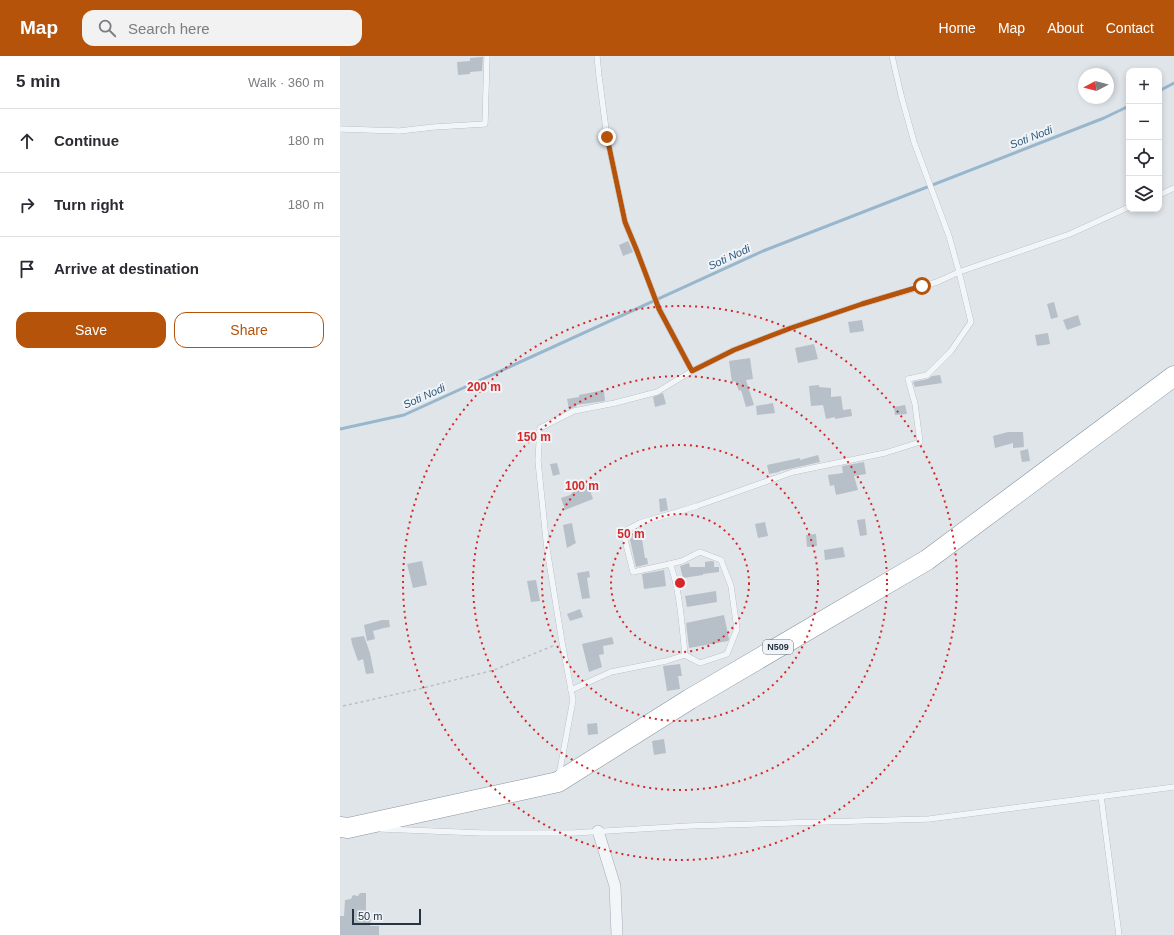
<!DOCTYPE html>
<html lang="en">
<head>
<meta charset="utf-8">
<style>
  :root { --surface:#fff; --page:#f2f2f3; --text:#2b2b33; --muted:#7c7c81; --line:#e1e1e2; --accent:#b45309 }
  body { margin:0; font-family:Helvetica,sans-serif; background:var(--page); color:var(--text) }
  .controls { position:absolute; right:12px; top:12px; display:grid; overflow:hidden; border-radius:8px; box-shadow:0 2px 6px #0003 }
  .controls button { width:36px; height:36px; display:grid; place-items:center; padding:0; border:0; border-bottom:1px solid var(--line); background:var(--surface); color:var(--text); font:20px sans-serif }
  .compass { position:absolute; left:738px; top:12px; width:36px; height:36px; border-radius:50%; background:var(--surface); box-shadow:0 2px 6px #0003; rotate:263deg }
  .scale { position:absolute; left:12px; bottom:10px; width:69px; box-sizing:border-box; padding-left:4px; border:2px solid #273443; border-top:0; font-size:11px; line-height:14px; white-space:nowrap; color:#273443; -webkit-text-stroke:3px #f0f4f8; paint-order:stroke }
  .stop { position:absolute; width:12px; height:12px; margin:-9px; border:3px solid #b45309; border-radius:50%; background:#fff }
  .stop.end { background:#b45309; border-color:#fff; box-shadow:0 1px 4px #0008 }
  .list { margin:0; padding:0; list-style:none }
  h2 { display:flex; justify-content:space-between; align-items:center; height:52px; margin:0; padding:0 16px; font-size:17px }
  h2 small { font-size:13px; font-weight:400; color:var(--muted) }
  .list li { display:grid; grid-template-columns:26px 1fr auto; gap:12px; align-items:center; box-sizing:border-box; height:64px; padding:0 16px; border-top:1px solid var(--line) }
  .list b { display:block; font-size:15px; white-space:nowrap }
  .list em { font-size:13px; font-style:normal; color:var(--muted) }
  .actions { display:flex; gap:8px; padding:12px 16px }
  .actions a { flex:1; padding:9px 0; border:1px solid var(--accent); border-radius:12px; text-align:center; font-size:14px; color:var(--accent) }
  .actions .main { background:var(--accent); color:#fff }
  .icon { flex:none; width:22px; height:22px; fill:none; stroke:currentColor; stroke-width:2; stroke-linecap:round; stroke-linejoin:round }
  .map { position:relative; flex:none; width:834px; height:879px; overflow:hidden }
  header { display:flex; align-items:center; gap:24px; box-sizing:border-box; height:56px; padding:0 20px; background:var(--accent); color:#fff }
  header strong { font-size:19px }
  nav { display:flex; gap:22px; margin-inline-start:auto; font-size:14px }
  .search { width:280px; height:36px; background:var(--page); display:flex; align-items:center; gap:10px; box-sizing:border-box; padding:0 14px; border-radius:12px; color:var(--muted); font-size:15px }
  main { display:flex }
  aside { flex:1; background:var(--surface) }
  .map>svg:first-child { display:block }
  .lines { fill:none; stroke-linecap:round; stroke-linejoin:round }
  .stream { stroke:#98b7cd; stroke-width:3 }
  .building { fill:#b7bfc8 }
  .lane-casing { stroke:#a5acb5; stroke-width:6 }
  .street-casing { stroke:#a5acb5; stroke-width:12 }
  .highway-casing { stroke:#8694a2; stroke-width:21 }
  .path { stroke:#bac0c5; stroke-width:1.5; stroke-dasharray:3 3; stroke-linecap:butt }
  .lane { stroke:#f3f6f8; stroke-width:5.5 }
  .street { stroke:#f3f6f8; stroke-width:11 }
  .highway { stroke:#fff; stroke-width:20 }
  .route { stroke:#b45309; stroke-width:5 }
  .ring { fill:none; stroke:#d62828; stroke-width:2; stroke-dasharray:2 4 }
  .labels { text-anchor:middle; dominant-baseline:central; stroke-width:4; stroke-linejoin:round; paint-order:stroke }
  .shield { fill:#f0f4f8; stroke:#636e79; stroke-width:1 }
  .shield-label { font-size:9px; font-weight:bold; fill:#273443 }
  .water-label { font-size:11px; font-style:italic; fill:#2e587b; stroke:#f0f4f8 }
  .centre { fill:#d62828; stroke:#f0f4f8; stroke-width:2 }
  .ring-label { font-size:12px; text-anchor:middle; font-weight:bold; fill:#d62828; stroke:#f0f4f8; stroke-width:4; stroke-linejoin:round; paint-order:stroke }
</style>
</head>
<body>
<header>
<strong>Map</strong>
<div class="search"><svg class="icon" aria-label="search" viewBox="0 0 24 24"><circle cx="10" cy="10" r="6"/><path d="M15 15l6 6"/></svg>Search here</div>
<nav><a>Home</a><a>Map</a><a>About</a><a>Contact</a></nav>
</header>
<main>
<aside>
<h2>5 min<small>Walk · 360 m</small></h2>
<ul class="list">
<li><svg class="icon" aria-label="ahead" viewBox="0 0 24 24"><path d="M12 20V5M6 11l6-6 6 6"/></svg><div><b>Continue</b></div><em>180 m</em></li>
<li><svg class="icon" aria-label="right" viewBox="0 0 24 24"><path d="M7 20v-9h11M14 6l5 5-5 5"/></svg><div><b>Turn right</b></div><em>180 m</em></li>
<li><svg class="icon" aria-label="arrive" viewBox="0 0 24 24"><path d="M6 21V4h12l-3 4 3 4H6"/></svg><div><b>Arrive at destination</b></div></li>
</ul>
<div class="actions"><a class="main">Save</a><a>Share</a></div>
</aside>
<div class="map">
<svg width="834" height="879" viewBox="0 0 834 879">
  <rect width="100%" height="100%" fill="#e0e5ea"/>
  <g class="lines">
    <g class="stream">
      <polyline points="819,35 834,27"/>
      <polyline points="0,373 64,359 423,195 764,62 789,50"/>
    </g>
  </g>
  <g class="building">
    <polygon points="143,1 142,15 130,16 130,18 118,19 117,6 130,5 130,2"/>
    <polygon points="288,185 293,196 283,200 279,189"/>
    <polygon points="714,246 718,261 711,263 707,248"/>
    <polygon points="738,259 741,269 727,274 723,264"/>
    <polygon points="522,264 524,275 510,277 508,266"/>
    <polygon points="708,277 710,288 697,290 695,279"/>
    <polygon points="474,288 478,303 458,307 455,292"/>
    <polygon points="410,302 413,323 406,324 414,349 406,351 401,334 399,335 395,325 392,326 389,305"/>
    <polygon points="600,319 602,327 575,331 573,326 588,323 592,320"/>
    <polygon points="479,329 479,331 491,332 491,341 501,340 503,354 511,353 512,360 495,363 495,361 486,363 483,349 471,350 469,330"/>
    <polygon points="264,334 265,345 236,349 237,350 229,353 227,343 239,341 239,339"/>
    <polygon points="323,337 326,348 315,351 313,341"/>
    <polygon points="433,347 435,357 417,359 416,350"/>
    <polygon points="565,349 567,358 555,359 554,351"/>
    <polygon points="668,376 683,376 684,391 673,392 673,387 655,392 653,380"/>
    <polygon points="688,393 690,405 682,406 680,395"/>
    <polygon points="478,399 480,406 440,415 439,416 429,418 427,409 460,402 460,404"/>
    <polygon points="524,406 526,418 514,420 518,434 496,439 494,429 490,430 488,419 503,417 502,410"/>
    <polygon points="217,407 220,418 213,420 210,408"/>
    <polygon points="248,429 253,443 225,454 221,442 230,439 235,434"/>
    <polygon points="326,442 328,454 320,456 319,443"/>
    <polygon points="525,463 527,479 520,480 517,464"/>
    <polygon points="425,466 428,480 418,482 415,468"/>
    <polygon points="232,467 235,484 236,487 227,492 223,469"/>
    <polygon points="301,477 305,502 307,502 308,508 296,511 289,479"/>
    <polygon points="476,478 477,490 467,491 466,479"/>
    <polygon points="503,491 505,501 485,504 484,494"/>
    <polygon points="82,505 87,529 73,532 67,508"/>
    <polygon points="372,505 374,506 374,511 379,511 379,516 363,518 363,519 343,522 340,510 349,507 350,511 365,511 365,506"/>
    <polygon points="324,514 326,530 304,533 302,518"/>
    <polygon points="249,515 250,521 247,522 250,542 242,543 237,517"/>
    <polygon points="196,524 200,545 191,546 187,525"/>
    <polygon points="376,535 377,546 347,551 345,540"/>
    <polygon points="240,553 243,561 230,565 227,558"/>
    <polygon points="384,559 389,583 388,585 349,592 346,567"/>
    <polygon points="42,564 49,564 50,571 44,572 33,575 35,583 27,585 24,569"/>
    <polygon points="24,580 30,597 34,617 26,618 23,603 18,605 12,588 11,582"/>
    <polygon points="272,581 274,588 263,590 264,598 259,599 262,611 249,616 242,588"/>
    <polygon points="340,608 342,620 338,620 340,633 327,635 323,610"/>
    <polygon points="257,667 258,678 248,679 247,668"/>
    <polygon points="324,683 326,697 314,699 312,685"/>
    <polygon points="20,837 26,837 26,862 31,862 30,870 39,870 39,879 0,879 0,860 4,860 5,844 11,843 13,839 18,840"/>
  </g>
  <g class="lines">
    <g class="lane-casing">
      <g id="lane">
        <polyline points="257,0 259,20 267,81 285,166 297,195 319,253 352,315 394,294 451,272 522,248 597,226 619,216 730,178 789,151"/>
        <polyline points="0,73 59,75 94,71 145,68 147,0"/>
        <polyline points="819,139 834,132"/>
        <polyline points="330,508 342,505 360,496 381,504 391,530 397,573 387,598 360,607 345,599"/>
        <path d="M231,634L271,616L326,605L345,599C342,571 340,533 330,508L293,516L283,476L300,467L357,450L453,416L545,397L580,386L575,348L568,323L587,319L611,295L631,266L619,216L609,180L574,86L561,39L552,0"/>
        <polyline points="219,719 233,644 222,586 207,493 198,405 200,372 234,355 275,347 317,336 352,315"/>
        <polyline points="761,740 779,879"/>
        <polyline points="41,773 142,777 233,777 349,770 589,763 834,731"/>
      </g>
    </g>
    <g class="street-casing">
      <polyline id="street" points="258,775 275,830 277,879"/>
    </g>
    <g class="highway-casing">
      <polyline id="highway" points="0,771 8,772 218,726 350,643 587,504 834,320"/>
    </g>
    <polyline class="path" points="3,650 75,634 154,614 215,589"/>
    <use href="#lane" class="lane"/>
    <use href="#street" class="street"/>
    <use href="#highway" class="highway"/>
  </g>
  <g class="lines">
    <polyline class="route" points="267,81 285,166 297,195 319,253 352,315 394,294 451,272 522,248 582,230"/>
  </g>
  <g class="ring">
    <circle cx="340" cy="527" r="69"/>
    <circle cx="340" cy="527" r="138"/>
    <circle cx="340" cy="527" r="207"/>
    <circle cx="340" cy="527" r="277"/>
  </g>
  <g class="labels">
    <rect class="shield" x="423" y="584" width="30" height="14" rx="3"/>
    <g class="shield-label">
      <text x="438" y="591">N509</text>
    </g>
    <g class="water-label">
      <text transform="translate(691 81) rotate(-21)">Soti Nodi</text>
      <text transform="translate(389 201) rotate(-25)">Soti Nodi</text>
      <text transform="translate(84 340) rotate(-24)">Soti Nodi</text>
    </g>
  </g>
  <circle cx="340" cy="527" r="6" class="centre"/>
  <g class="ring-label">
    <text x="144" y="335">200 m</text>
    <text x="194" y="385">150 m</text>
    <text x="242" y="434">100 m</text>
    <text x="291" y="482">50 m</text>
  </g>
</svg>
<div class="controls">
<button>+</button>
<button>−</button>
<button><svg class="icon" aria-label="locate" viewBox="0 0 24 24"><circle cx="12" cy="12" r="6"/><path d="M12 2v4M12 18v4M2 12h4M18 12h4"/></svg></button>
<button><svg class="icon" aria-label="layers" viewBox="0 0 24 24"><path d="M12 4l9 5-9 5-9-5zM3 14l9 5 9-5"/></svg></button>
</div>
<svg class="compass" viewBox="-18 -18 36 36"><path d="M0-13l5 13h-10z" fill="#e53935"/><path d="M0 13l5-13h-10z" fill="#7c7c81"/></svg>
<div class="scale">50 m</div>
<div class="stop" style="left:582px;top:230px"></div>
<div class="stop end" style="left:267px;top:81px"></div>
</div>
</main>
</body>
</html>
